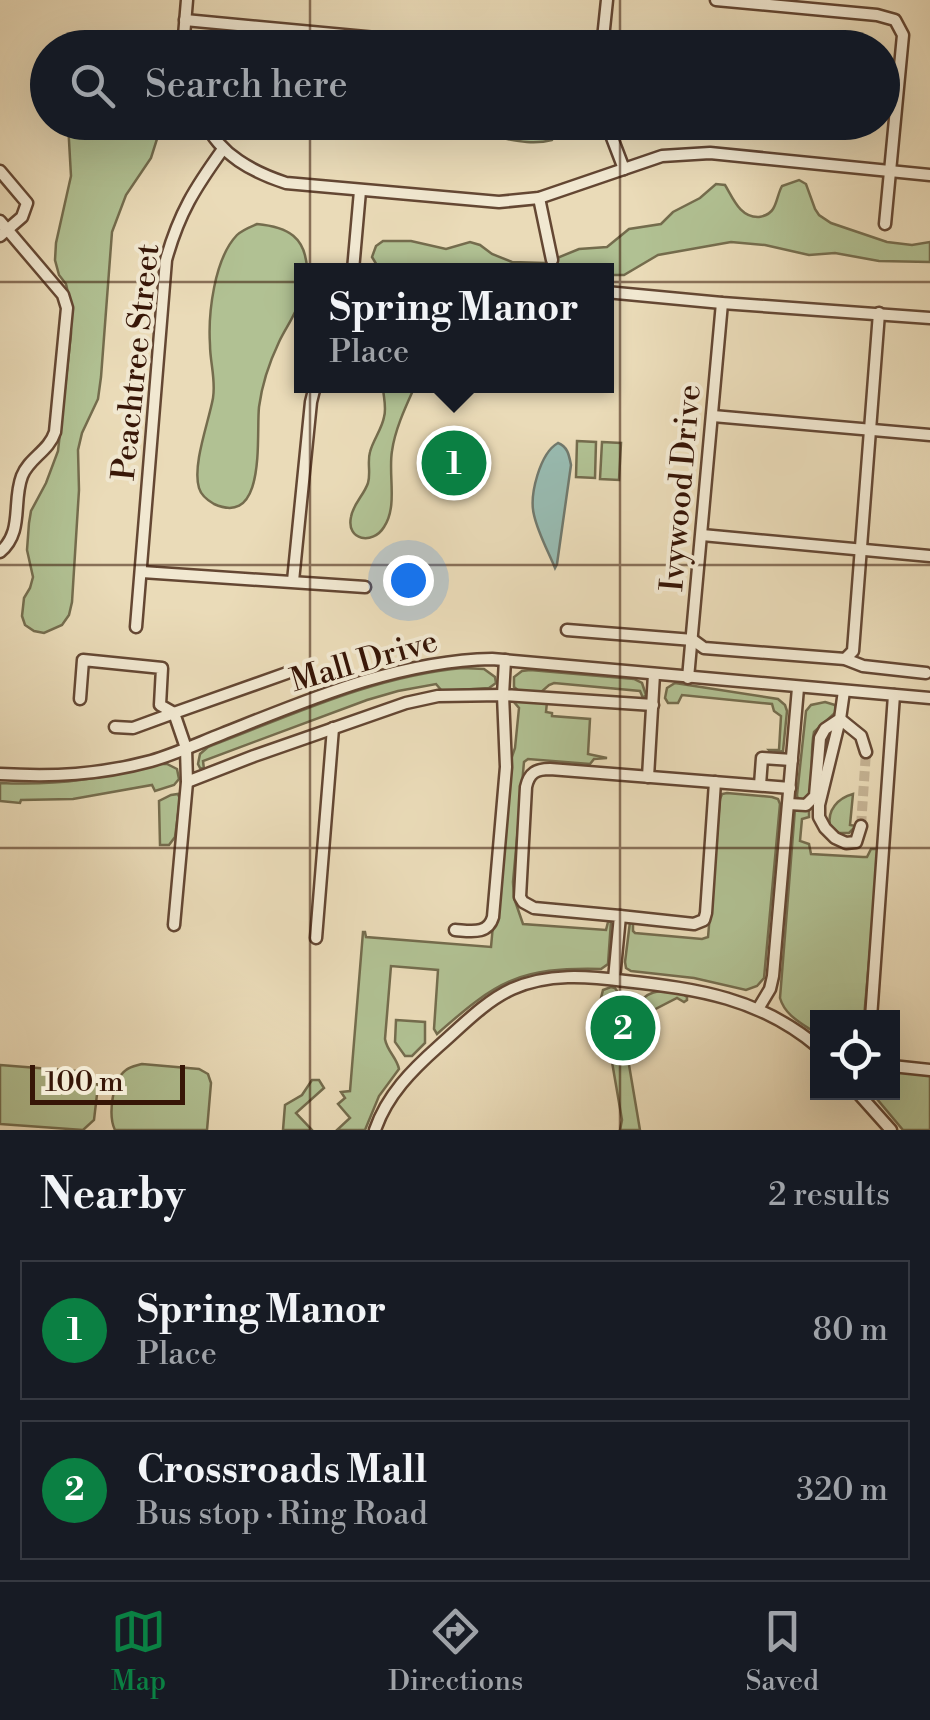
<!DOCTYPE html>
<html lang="en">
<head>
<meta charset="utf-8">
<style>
  :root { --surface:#171b24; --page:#20242c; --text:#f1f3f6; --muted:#9ea1a6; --line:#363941; --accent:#0b8043 }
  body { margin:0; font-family:"Libre Bodoni",serif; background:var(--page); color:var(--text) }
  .controls { position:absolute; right:30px; bottom:30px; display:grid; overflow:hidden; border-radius:0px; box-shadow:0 10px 40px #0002 }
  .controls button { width:90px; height:90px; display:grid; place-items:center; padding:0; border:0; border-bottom:2px solid var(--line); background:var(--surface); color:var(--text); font:50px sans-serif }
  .scale { position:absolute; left:30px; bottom:25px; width:155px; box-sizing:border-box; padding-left:10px; border:5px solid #371607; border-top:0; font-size:28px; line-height:35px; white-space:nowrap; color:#371607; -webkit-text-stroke:8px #f1e8d1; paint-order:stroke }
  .you { position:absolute; left:408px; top:580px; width:35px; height:35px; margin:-25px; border:8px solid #fff; border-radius:50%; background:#1a73e8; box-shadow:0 0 0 15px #1a73e833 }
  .badge { display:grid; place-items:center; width:65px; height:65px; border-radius:50%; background:var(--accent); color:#fff; font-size:32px; font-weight:700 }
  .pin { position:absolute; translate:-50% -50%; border:5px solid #fff; box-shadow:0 2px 10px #0006 }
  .popup { position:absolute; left:294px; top:263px; width:320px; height:130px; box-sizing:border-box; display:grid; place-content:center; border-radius:0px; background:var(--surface); filter:drop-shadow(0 2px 8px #0005); font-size:32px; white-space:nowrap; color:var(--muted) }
  .popup b { font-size:38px; color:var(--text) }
  .popup::after { content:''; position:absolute; left:50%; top:100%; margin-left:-20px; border:20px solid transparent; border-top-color:var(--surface) }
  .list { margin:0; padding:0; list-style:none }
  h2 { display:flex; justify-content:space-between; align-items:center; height:130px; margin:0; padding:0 40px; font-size:42px }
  h2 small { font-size:32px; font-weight:400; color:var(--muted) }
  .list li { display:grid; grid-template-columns:65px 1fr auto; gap:30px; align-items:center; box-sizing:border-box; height:140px; margin:0 20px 20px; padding:0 20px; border:2px solid var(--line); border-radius:0px }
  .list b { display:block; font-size:38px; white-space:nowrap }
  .list p { margin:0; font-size:32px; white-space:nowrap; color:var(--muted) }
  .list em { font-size:32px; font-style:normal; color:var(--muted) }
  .icon { flex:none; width:55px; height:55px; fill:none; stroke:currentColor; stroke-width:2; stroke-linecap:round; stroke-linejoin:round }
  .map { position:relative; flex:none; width:930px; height:1130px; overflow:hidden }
  .search { position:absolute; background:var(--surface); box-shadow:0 10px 40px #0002; left:30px; right:30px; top:30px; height:110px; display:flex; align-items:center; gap:25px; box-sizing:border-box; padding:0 35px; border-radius:55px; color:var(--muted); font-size:38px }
  .sheet { height:450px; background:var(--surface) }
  nav { display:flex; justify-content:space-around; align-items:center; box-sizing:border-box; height:140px; border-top:2px solid var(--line); background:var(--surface); font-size:28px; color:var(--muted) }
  nav a { display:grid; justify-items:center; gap:5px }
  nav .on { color:var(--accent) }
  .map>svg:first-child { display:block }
  .green { fill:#b1c193; stroke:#746c4d; stroke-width:2.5 }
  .water { fill:#98bbb1; stroke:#71796d; stroke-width:2.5 }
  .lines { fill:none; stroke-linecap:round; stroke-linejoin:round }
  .minor-tunnel { stroke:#c6b495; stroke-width:10; stroke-dasharray:10 5; stroke-linecap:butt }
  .minor-casing { stroke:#644733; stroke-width:15 }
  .minor { stroke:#f1e8d1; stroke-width:10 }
  .grid { fill:none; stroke:#371607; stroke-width:2.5; stroke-opacity:0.55 }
  .labels { text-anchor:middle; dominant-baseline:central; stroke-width:8; stroke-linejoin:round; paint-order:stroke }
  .street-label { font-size:32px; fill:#371607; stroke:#f1e8d1 }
</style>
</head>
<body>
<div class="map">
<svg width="930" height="1130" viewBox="0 0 930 1130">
  <rect width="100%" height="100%" fill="#eadbb8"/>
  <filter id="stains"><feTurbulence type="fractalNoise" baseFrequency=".002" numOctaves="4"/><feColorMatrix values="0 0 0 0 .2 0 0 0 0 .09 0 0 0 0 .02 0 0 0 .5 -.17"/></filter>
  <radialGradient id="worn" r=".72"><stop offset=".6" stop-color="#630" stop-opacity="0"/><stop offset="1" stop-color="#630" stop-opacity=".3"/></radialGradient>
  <g class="green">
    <path d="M556,122V134L552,140C526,147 502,136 476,134C453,131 430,133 407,132C384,131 361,127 338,126C309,125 281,136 255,123Z"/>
    <polygon points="68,123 158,123 157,139 151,158 126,195 112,232 101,377 98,399 82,433 78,450 79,490 72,602 69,615 62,625 44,633 34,631 25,625 22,616 24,598 30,588 33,577 27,550 29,523 31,511 46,483 58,451 71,334 69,297 66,284 59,275 55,260 56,243 71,176"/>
    <path d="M799,180L806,184L815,209L819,215L831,223L887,242L912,245L930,242V262L879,261L835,253L809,255L765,245L731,242L658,255L624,275H607L606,270H385L378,267L372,257L376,246L383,241H411L446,249L470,242L480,245L492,254L512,262L545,263L579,249L607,247L629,229L661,224L673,212L700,198L716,184L725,185C733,198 740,218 759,217C765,216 770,214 773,209C777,203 778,193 782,186Z"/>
    <path d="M257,224C288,227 306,237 307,270H302C302,278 303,286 302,293C299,310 286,327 279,342C269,363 262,384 259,407C256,435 267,528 214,504C207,500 201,495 199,488C192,465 209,421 213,398C216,380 210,362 210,345C208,314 214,259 237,235C242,230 250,227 257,224Z"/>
    <path d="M383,386H415C406,406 395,429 392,451C388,475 398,506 384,527C373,545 346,541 351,517C353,504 364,495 368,483C371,473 367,462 370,452C373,440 382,429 384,417C387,407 383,396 383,386Z"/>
    <polygon points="577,441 596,442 595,478 576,477"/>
    <polygon points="602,442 621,443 619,480 600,479"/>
    <path d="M463,668L484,669L495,677L496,683L489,688L442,691L436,684L398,691L367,700L203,761L204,769L200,768L198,764L200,754L208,747C290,716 374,676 463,668Z"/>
    <polygon points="530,670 634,679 642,683 646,695 643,698 640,691 554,683 549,685 540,693 520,692 514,687 514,677 522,671"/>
    <polygon points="675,683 778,699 785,705 787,711 783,751 772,753 769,750 779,750 781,716 774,711 772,704 682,695 678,703 668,703 665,698 667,688"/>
    <path d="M544,700L547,702L546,712L552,713V716L590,719L588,754L607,758L594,759L590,764L528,759L524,762L513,882L514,898L523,924L606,930L608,922L611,921L608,964L601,969C519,967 497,981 437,1034L434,1029L438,970L391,966L385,1039C387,1051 397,1058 399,1069L379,1096L365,1130H337L350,1118L338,1104L345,1098L341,1092L350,1091L363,932H365L366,937L491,947L507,771L515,748L519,708L514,702Z"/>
    <path d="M825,702L835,705L836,712L814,732C809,755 815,780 809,801L798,800L797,795L806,711L811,705Z"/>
    <path d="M161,764H167L177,769L179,779L174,785L155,791L152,785L73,799L21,800L20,803L0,801V783C62,786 102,778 161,764Z"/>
    <polygon points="727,793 772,797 778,799 780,804 764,978 757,986 746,990 694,978 631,971 626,968 625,962 630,922 633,924 633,931 635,933 702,939 708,937 720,799 722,794"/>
    <polygon points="178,794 180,799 175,837 169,845 160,845 159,801 171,795"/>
    <path d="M853,794L850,825L856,826L849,833H839L830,826C827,810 838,798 853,794Z"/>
    <path d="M795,809L809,811V817L802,819L800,841L809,844L811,854L863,857H867L871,849H878L879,852L864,1017L818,1018L817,1034C803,1024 785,1016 780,998Z"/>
    <polygon points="611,987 615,988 619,994 624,1031 620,1032 622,1044 626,1047 640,1130 620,1130 622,1120 601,998 603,990"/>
    <path d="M660,991L683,994L687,997V1000L684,1002L677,998L642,1016L646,1024L643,1027L640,1025C634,1007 640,994 660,991Z"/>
    <polygon points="396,1020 425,1022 425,1043 412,1056 405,1056 395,1042"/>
    <path d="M142,1064L199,1069L208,1074L211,1083L207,1130H115C108,1116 112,1080 126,1070C131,1066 135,1066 142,1064Z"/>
    <polygon points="0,1065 76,1071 92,1075 98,1086 94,1120 83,1130 0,1124"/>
    <polygon points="893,1071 930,1074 930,1130 903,1130 872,1093 892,1092"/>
    <polygon points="312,1080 319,1080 324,1088 296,1113 312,1130 283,1130 285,1105 302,1095"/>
  </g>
  <path class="water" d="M558,443C568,447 569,455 571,465L557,564L555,568C548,551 538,533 534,515C529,495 540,453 558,443Z"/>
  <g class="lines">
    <polyline class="minor-tunnel" points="861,826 866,752"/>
    <g class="minor-casing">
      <g id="minor">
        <polyline points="716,0 877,15 895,20 903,35 885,224"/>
        <polyline points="185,20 483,48"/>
        <polyline points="183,48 187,0"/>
        <polyline points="602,48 607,0"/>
        <path d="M205,122C220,155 253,172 286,183L499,202L539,198L662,156L710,153L930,175"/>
        <polyline points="606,122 624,169"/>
        <polyline points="0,171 27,203 22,217 0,236"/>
        <polyline points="539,198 552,260"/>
        <path d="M0,221L63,295L67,308L55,432C49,451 29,458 22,476C12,502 24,532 0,552"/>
        <polyline points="353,270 360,191"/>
        <polyline points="606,292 722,303 930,318"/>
        <polyline points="713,416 930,435"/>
        <polyline points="702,535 930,556"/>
        <polyline points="142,572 365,587"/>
        <polyline points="293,581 311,402 315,386"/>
        <path d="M136,627L166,260C179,213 195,188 223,149"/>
        <polyline points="567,630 693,640 704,648 845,659 863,666 926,673"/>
        <polyline points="845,659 853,651 879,313"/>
        <polyline points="505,660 503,695 653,705"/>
        <path d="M287,673L174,713L186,748L187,782L254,756L406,703L438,696L503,695L506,767L493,917C488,935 471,931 455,930"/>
        <polyline points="688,678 722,303"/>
        <polyline points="80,699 83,660 162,668 160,705 174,713"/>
        <polyline points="115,727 133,728 174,713"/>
        <path d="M0,774C53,777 99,775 151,761C175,754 199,743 222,734C310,699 397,661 492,659L930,698"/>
        <polyline points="648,777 654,674"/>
        <polyline points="760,785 762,758 792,760"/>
        <polyline points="789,804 806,805 815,796 820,738 825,729 840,719 844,691"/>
        <polyline points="861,826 856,842 846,843 835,838 825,828 819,817 819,805 840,719 861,736 866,752"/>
        <polyline points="620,916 694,924 704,920 706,913 715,782"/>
        <polyline points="174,925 187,782"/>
        <polyline points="316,938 333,728"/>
        <path d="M614,979L620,916L534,908L523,902L520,897L526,787C529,773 536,769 550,769L790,788"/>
        <polyline points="758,1009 770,989 773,976 798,688"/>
        <polyline points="871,1018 894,695"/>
        <polyline points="892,1066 930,1070"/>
        <polyline points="857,1092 891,1130"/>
        <path d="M375,1130C387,1095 412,1070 439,1046C462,1026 484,1002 512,989C548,973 587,976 625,981C698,989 760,998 818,1047"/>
      </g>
    </g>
    <use href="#minor" class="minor"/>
  </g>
  <path class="grid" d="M310,0V48M620,0V48M310,122V1130M620,122V1130M0,282H930M0,565H930M0,848H930"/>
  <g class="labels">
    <g class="street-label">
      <text transform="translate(136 362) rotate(-84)">Peachtree Street</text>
      <text transform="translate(681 488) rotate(-85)">Ivywood Drive</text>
      <text transform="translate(364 661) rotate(-16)">Mall Drive</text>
    </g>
  </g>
  <rect width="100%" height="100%" filter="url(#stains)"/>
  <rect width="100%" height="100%" fill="url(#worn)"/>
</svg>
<div class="controls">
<button><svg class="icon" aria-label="locate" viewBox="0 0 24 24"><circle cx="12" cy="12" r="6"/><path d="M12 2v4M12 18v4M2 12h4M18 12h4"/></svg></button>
</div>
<div class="scale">100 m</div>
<div class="you"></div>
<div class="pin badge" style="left:454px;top:463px">1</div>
<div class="popup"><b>Spring Manor</b>Place</div>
<div class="pin badge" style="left:623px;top:1028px">2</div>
<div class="search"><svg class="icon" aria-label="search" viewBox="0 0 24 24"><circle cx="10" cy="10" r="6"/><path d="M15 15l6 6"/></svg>Search here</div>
</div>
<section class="sheet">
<h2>Nearby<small>2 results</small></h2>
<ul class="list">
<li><span class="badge">1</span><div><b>Spring Manor</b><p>Place</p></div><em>80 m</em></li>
<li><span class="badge">2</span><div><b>Crossroads Mall</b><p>Bus stop · Ring Road</p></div><em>320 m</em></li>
</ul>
</section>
<nav>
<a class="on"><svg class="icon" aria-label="map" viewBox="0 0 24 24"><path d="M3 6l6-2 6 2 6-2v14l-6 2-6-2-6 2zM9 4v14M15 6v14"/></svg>Map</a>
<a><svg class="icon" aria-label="directions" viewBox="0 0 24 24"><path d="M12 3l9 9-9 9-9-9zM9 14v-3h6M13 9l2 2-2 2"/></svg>Directions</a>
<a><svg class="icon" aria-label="saved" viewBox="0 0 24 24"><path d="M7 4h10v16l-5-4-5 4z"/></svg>Saved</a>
</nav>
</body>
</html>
